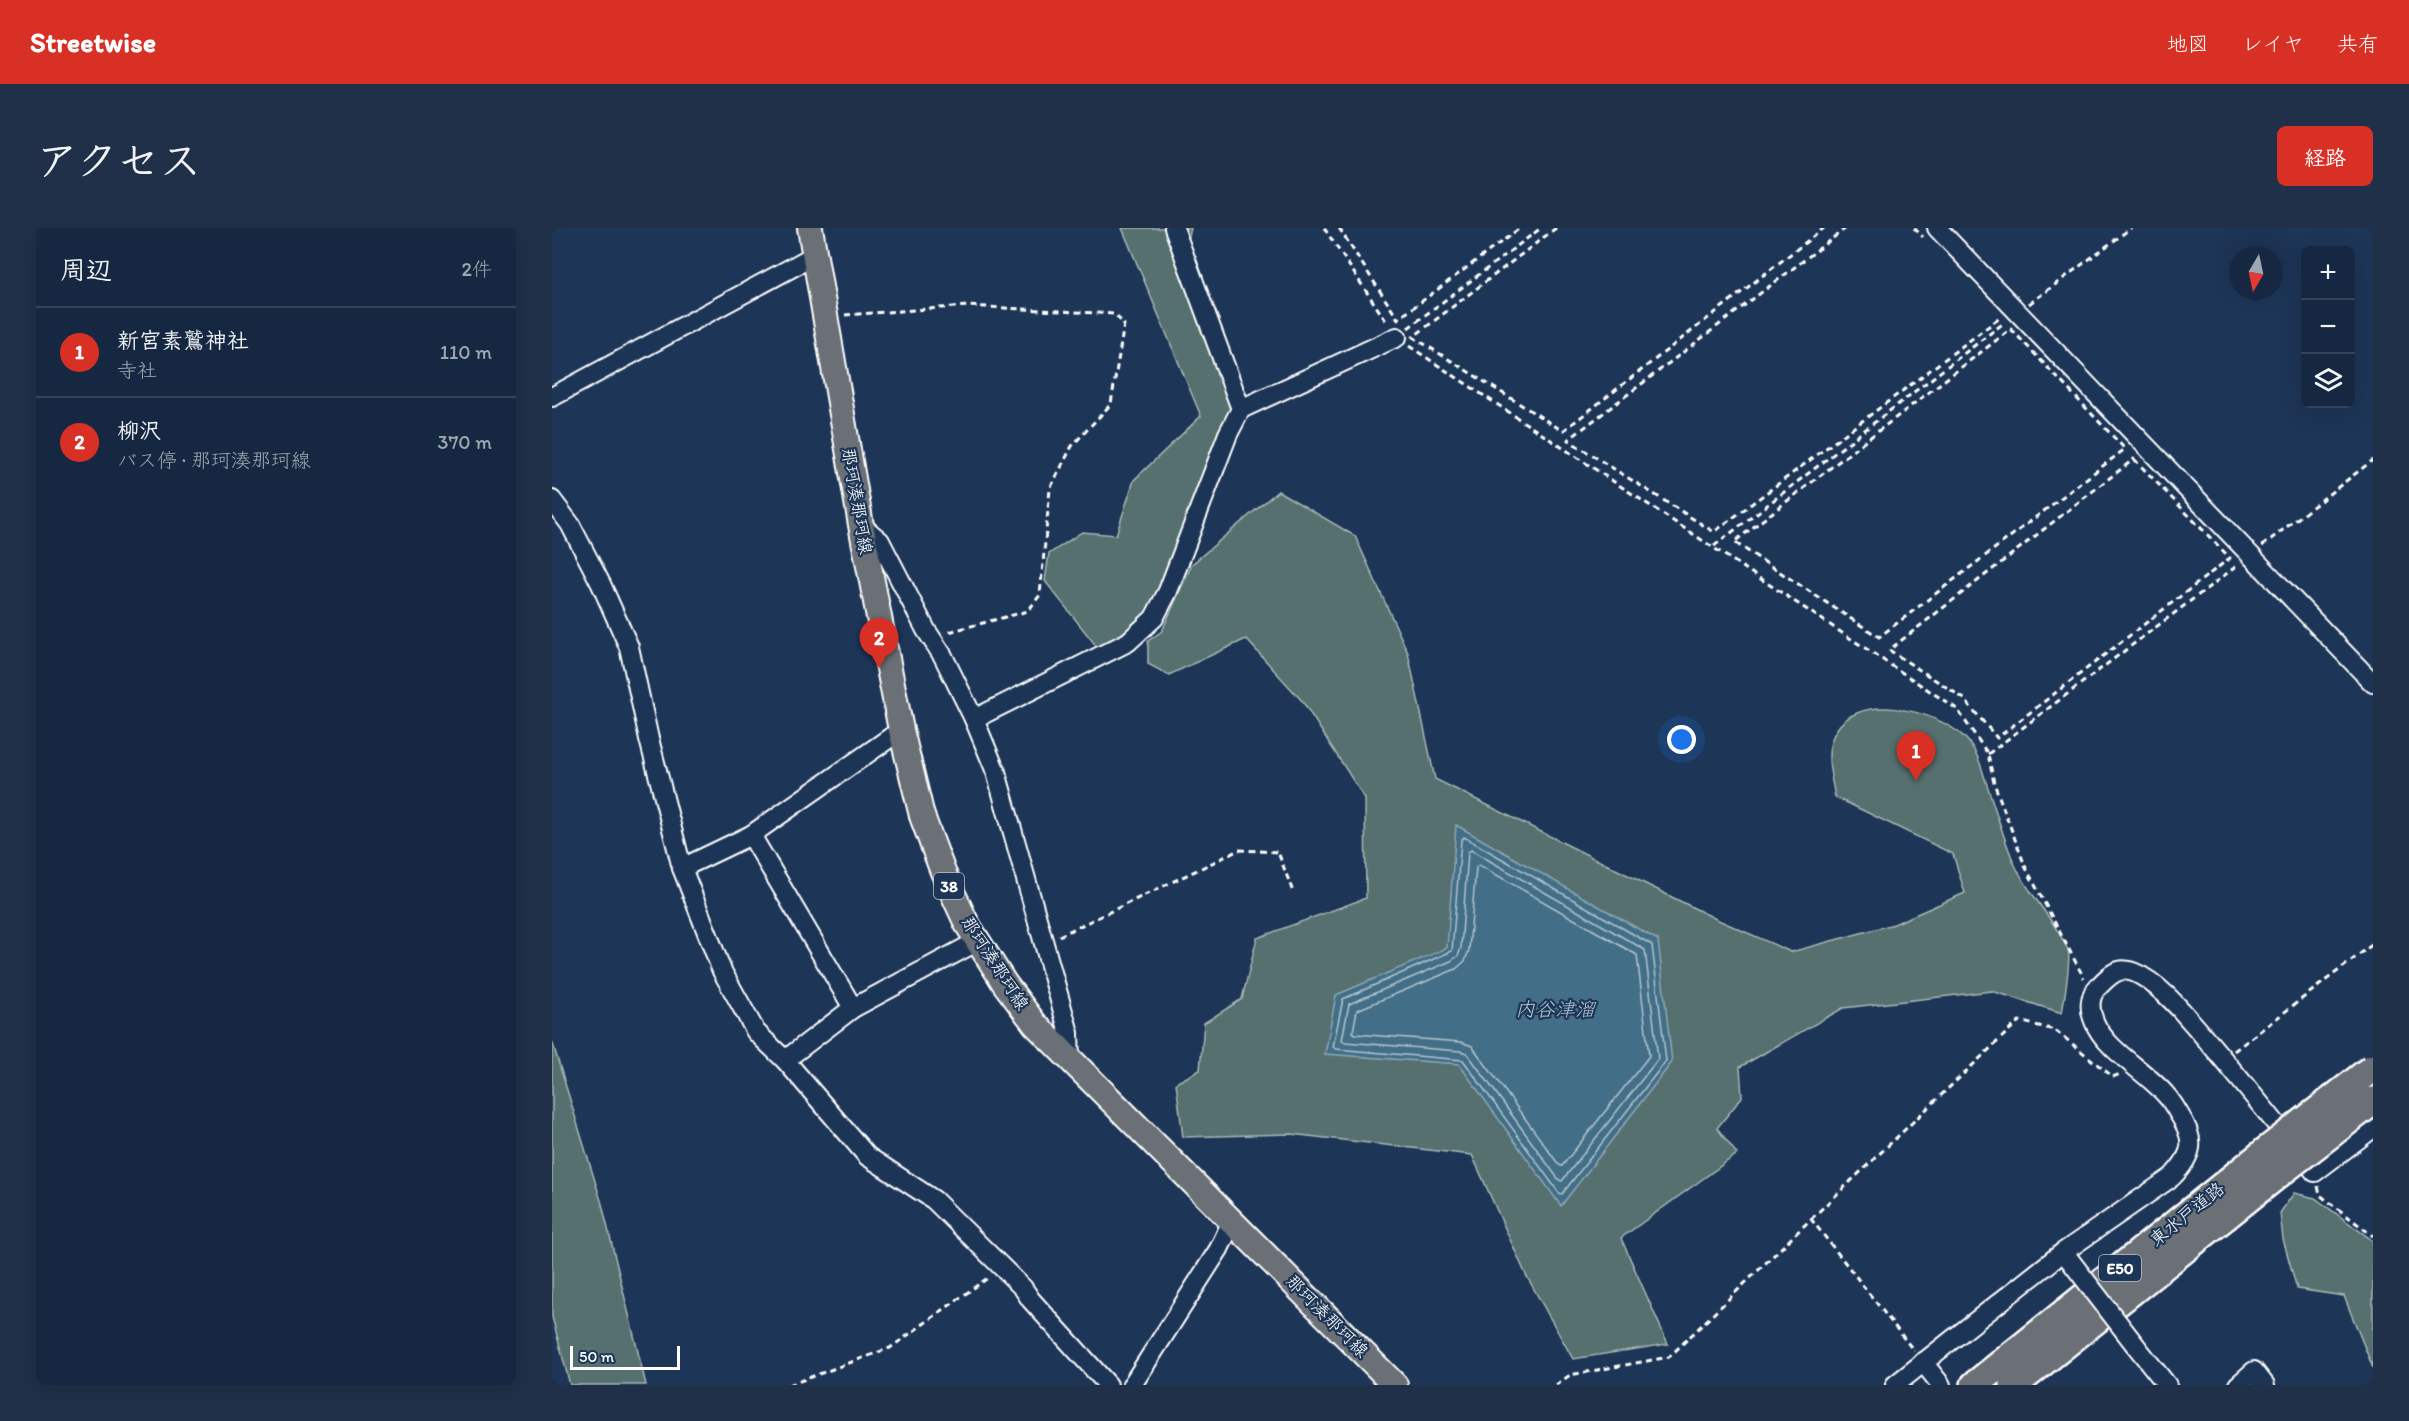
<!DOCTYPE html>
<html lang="ja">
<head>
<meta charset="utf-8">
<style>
  :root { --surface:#162841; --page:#1f3048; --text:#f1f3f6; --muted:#9ea6b1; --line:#35445a; --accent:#d93025 }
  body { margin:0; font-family:Itim,"Klee One",sans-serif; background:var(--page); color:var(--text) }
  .controls { position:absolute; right:18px; top:18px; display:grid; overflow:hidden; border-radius:9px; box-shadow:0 6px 24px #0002 }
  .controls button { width:54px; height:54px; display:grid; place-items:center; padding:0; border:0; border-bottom:2px solid var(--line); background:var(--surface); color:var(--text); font:30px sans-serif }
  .compass { position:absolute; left:1677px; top:18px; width:54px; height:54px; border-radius:50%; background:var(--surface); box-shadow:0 6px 24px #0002; rotate:189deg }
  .scale { position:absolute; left:18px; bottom:15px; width:110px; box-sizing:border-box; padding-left:6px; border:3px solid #fff; border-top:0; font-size:16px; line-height:21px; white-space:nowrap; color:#fff; -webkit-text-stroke:4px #1d3557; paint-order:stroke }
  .you { position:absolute; left:1130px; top:512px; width:21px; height:21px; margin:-15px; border:4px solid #fff; border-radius:50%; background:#1a73e8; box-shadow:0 0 0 9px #1a73e833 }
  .badge { display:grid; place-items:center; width:39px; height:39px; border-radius:50%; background:var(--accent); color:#fff; font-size:20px; font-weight:700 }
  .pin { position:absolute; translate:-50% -50px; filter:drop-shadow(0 2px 3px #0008) }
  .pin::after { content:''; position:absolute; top:32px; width:21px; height:18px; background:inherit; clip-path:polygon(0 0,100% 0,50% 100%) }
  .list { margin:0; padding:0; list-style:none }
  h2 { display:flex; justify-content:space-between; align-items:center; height:78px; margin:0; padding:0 24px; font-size:26px }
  h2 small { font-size:20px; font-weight:400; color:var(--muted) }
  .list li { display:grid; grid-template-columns:39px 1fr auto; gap:18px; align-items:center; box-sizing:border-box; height:90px; padding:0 24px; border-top:2px solid var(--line) }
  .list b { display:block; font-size:22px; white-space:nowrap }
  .list p { margin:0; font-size:20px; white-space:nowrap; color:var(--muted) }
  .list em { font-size:20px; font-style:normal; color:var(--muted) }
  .icon { flex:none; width:33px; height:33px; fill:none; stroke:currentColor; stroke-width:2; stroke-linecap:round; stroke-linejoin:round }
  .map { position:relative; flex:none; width:1821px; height:1157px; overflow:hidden; border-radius:9px }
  header { display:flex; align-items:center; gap:36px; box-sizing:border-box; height:84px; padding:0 30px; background:var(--accent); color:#fff }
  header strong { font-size:28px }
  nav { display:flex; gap:33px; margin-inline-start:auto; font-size:21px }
  .intro { display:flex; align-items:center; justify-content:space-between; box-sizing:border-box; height:144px; padding:0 36px }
  h1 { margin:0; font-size:42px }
  .button { padding:15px 27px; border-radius:9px; background:var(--accent); color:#fff; font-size:21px; font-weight:700 }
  main { display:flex; gap:36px; padding:0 36px }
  aside { flex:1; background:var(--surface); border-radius:9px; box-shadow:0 6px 24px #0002 }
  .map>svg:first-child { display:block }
  .green { fill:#54706e; stroke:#aab8b6; stroke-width:1.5 }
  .water { fill:#426e87; stroke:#8ea8b7; stroke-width:1.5 }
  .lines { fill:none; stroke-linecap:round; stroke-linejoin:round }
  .shore { stroke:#b3c5cf; stroke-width:1.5 }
  .minor-casing { stroke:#fff; stroke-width:22 }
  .major-casing { stroke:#fff; stroke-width:28 }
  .highway-casing { stroke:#fff; stroke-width:32 }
  .path { stroke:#fff; stroke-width:3; stroke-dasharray:6 4.5; stroke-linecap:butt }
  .minor { stroke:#1d3557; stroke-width:18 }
  .major { stroke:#6b6f75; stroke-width:24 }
  .highway { stroke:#6b6f75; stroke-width:27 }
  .minor-bridge-casing { stroke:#fff; stroke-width:22; stroke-linecap:butt }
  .highway-bridge-casing { stroke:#fff; stroke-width:32; stroke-linecap:butt }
  .minor-bridge { stroke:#1d3557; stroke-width:18 }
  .highway-bridge { stroke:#6b6f75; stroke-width:27 }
  .labels { text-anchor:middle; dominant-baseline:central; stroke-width:4.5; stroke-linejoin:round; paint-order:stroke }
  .shield { fill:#1d3557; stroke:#bbc2cd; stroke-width:1.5 }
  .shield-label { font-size:16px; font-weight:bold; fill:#fff }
  .street-label { font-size:18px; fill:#fff; stroke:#1d3557 }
  .water-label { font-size:20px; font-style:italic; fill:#b3c5cf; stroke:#1d3557 }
</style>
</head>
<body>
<header>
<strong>Streetwise</strong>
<nav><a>地図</a><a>レイヤ</a><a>共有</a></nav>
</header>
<div class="intro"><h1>アクセス</h1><a class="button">経路</a></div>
<main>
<aside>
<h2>周辺<small>2件</small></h2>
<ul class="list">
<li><span class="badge">1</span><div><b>新宮素鷲神社</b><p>寺社</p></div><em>110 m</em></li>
<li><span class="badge">2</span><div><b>柳沢</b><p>バス停 · 那珂湊那珂線</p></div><em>370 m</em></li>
</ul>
</aside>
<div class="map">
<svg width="1821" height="1157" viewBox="0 0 1821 1157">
  <rect width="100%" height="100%" fill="#1d3557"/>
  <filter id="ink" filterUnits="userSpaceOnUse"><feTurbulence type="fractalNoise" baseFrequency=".0167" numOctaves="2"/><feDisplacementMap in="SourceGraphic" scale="12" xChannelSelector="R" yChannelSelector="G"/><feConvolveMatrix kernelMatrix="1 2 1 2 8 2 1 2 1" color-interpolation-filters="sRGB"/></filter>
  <g filter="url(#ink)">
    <g class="green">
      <polygon points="570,0 639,0 632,30 685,181 609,360 595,386 570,411 545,419 493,353 497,326 530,304 564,307 582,252 649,188"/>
      <path d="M726,263L803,308L856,425L883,551L1164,691L1239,724L1342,696L1413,665L1401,626L1283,569C1280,550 1273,530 1280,511C1298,460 1385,481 1414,511C1424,521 1429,537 1433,551C1443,579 1451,610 1463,637C1477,667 1503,692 1516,722C1519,730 1512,774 1510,785L1440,763L1291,780L1188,839L1190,869L1165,900L1185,926L1069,1010L1116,1116L1021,1131L974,1047L920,927L739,906L631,909L624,855L648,842L652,795L690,771L705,710L814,670L813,571L751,474L694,411L617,447L596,436V413L610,403L640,336Z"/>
      <polygon points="0,813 50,976 94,1157 18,1157 0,1089"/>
      <polygon points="1742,965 1763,970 1821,1013 1821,1140 1792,1068 1745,1061 1731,1011 1728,985"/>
    </g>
    <polygon class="water" points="904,597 1106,712 1120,834 1009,978 907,836 773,826 784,767 895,720"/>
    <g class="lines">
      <g class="shore">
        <polygon points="912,609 1100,717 1114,833 1010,966 1007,965 911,832 784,821 781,819 791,771 900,723 909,612"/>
        <polygon points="919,622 1093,722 1106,831 1010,953 1007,952 915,825 908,823 793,814 790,812 797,776 899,733 906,728 909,720 916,624"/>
        <polygon points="927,637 1085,727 1097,828 1010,938 1007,937 920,818 909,814 803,806 801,804 805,782 904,741 913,733 917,722 924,639"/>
      </g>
      <g class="minor-casing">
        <g id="minor">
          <polyline points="622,0 689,181"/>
          <polyline points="1385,0 1821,455"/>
          <polyline points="0,169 263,27"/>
          <polyline points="0,272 18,296 49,356 77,419 97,511 130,640 170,743 204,804 233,832 315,928 382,972 471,1060 479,1072 556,1157"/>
          <polyline points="309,297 328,313 374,402 391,428 422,491 444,544 517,805 518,832"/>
          <polyline points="422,491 576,414 602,390 616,363 676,206 689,181 845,109"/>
          <polyline points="199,607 301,780"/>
          <polyline points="130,640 199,607 349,502"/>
          <polyline points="233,832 301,780 426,713"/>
          <polyline points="1584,1118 1615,1157"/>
          <polyline points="1371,1134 1389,1157"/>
          <polyline points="580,1157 667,1021 680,993"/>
          <path d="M1343,1157L1510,1025L1620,949C1642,926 1644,912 1627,886C1623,879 1619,872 1614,867C1594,843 1553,822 1542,793C1537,781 1537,768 1546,759C1552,753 1559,745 1567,743C1588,737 1623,775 1636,790C1680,840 1721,892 1763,944L1821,900"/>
          <polyline points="1686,1157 1702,1143 1713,1157"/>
        </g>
      </g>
      <g class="major-casing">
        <polyline id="major" points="258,0 309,297 349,502 370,588 391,644 415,696 453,756 483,796 843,1157"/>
      </g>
      <g class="highway-casing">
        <g id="highway">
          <polyline points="1423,1157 1713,924"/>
          <polyline points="1462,1157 1730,943"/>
        </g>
      </g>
      <g class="path">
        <polyline points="772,0 836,96"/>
        <polyline points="787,0 846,91 968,0"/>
        <polyline points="1004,0 861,109 1011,203 1272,0"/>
        <polyline points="1294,0 1016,212 1162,304 1449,89"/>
        <polyline points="1362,0 1371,9"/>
        <polyline points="1477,76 1579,0"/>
        <polyline points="293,87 416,78 562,86 572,96 559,176 520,218 498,261 488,367 476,383 393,405"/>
        <polyline points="856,100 989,0"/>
        <polygon points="1459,101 1573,221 1327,409 1182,314"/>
        <polyline points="857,118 1405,481 1436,526 1442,555 1473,638 1532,750"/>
        <polygon points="1582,231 1678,330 1445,510 1411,470 1337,422"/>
        <polyline points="1162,318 1453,94"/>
        <polyline points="1710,318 1821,232"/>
        <polyline points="1436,526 1686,337"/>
        <polyline points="507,708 687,622 726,624 741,664"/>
        <polyline points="1682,823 1821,716"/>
        <polyline points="1766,958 1768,967 1821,1008"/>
        <polyline points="1259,991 1467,793 1503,802 1561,849 1568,846"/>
        <polyline points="237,1157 338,1120 437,1049"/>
        <polyline points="1004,1157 1018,1147 1117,1129 1259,991 1362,1123"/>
      </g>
      <use href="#minor" class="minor"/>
      <use href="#major" class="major"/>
      <use href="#highway" class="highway"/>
      <g class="minor-bridge-casing">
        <polyline id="minor-bridge" points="1517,1031 1584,1118"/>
      </g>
      <g class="highway-bridge-casing">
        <g id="highway-bridge">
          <polyline points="1713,924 1821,840"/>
          <polyline points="1730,943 1821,873"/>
        </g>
      </g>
      <use href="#minor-bridge" class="minor-bridge"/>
      <use href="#highway-bridge" class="highway-bridge"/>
    </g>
  </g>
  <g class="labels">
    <g class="shield">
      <rect x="382" y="645" width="30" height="26" rx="4.5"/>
      <rect x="1547" y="1027" width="42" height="26" rx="4.5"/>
    </g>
    <g class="shield-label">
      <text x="397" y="658">38</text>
      <text x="1568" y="1040">E50</text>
    </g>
    <g class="street-label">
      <text transform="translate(305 273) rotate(80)">那珂湊那珂線</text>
      <text transform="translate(443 735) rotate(57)">那珂湊那珂線</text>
      <text transform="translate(1635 986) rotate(-39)">東水戸道路</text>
      <text transform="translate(775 1088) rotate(45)">那珂湊那珂線</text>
    </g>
    <g class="water-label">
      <text x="1003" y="781">内谷津溜</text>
    </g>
  </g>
</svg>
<div class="controls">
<button>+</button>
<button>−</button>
<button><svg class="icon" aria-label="layers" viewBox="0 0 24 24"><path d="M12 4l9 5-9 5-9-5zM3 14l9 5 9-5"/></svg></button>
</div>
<svg class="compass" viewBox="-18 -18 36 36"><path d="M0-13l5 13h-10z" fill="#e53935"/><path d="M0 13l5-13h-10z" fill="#9ea6b1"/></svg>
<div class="scale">50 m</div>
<div class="you"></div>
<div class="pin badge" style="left:1364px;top:553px">1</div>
<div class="pin badge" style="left:327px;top:440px">2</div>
</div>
</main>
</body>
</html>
